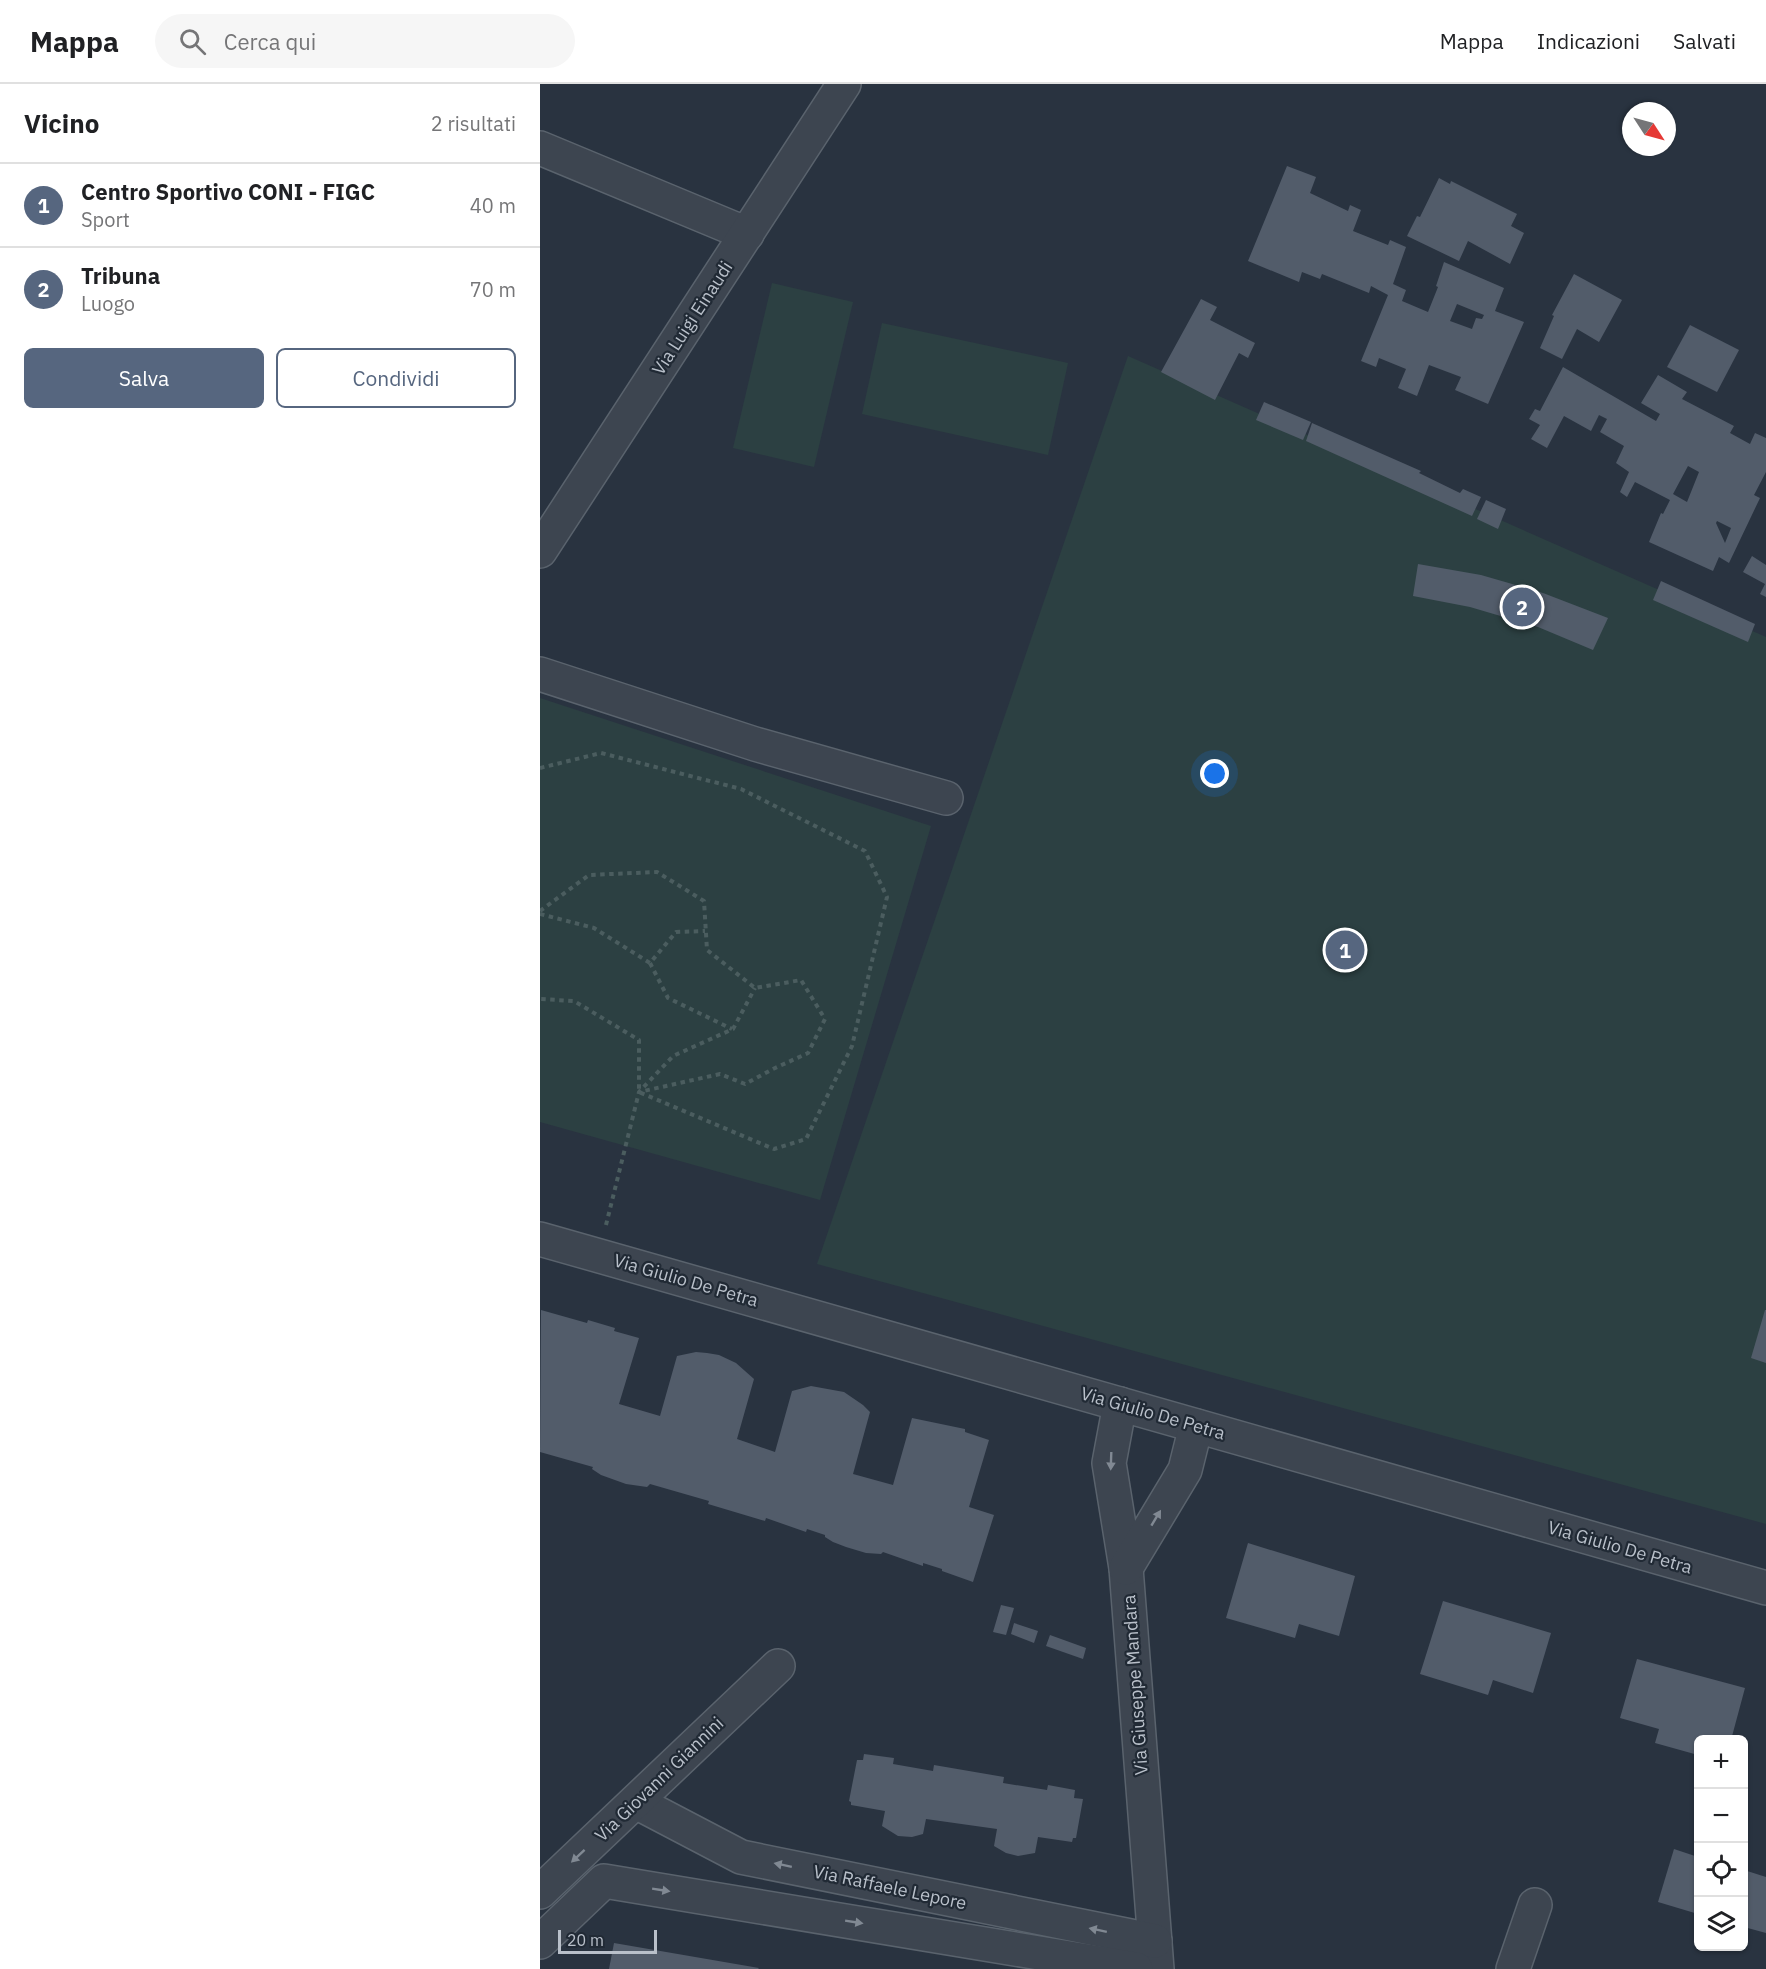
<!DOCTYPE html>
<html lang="it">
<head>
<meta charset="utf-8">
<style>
  :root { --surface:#fff; --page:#f6f6f6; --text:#202124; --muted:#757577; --line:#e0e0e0; --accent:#56667f }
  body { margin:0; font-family:"IBM Plex Sans",sans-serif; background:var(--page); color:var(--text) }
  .controls { position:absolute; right:18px; bottom:18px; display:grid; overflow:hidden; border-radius:9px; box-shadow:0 2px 4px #0004 }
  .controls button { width:54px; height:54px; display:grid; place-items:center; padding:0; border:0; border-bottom:2px solid var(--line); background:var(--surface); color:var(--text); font:30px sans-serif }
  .compass { position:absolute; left:1082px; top:18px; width:54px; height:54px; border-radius:50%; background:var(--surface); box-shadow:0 2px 4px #0004; rotate:126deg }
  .scale { position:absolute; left:18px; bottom:15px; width:99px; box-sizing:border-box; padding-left:6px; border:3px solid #b9c0ca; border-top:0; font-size:16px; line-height:21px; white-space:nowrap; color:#b9c0ca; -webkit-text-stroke:4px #212a35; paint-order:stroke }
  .you { position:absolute; left:675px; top:690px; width:21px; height:21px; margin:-15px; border:4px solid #fff; border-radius:50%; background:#1a73e8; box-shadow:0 0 0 9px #1a73e833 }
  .badge { display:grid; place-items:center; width:39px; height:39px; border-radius:50%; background:var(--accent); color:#fff; font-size:20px; font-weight:700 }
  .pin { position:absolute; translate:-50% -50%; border:3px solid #fff; box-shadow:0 2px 6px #0006 }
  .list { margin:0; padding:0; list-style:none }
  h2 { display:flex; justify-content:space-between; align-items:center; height:78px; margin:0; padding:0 24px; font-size:26px }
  h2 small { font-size:20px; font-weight:400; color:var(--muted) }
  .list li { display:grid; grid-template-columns:39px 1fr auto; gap:18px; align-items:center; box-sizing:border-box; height:84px; padding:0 24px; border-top:2px solid var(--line) }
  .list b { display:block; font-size:22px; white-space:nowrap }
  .list p { margin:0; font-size:20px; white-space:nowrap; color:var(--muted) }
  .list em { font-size:20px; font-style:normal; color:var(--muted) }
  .actions { display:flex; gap:12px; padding:18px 24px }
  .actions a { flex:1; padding:14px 0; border:2px solid var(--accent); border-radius:9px; text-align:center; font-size:21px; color:var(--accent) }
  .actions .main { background:var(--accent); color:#fff }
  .icon { flex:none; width:33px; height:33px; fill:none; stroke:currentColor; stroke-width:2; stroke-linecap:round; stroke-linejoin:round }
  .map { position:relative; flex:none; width:1226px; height:1885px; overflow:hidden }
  header { display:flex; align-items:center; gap:36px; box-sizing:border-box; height:84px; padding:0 30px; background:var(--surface); border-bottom:2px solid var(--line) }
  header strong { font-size:28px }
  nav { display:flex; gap:33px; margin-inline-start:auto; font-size:21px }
  .search { width:420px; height:54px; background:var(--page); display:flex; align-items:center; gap:15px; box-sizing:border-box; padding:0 21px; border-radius:33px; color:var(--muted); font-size:22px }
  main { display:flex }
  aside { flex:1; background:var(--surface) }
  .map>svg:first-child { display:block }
  .green { fill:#2c4042 }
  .building { fill:#525c6a; fill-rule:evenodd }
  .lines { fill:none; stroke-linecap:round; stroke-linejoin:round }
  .minor-casing { stroke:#5a636d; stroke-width:36 }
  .path { stroke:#4b5d5f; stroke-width:4; stroke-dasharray:4.5 4.5; stroke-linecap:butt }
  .minor { stroke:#3d4550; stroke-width:33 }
  .oneway { fill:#818993 }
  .labels { text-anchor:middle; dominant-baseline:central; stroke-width:4.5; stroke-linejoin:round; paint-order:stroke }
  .street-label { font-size:18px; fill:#b9c0ca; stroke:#212a35 }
</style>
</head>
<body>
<header>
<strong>Mappa</strong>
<div class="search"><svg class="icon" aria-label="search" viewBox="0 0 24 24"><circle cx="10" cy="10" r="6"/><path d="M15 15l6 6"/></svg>Cerca qui</div>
<nav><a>Mappa</a><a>Indicazioni</a><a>Salvati</a></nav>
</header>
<main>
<aside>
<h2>Vicino<small>2 risultati</small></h2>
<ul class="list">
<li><span class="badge">1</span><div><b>Centro Sportivo CONI - FIGC</b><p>Sport</p></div><em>40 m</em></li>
<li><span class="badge">2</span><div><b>Tribuna</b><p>Luogo</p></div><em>70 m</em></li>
</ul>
<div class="actions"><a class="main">Salva</a><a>Condividi</a></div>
</aside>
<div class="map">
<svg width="1226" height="1885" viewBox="0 0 1226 1885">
  <rect width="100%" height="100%" fill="#293340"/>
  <g class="green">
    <polygon points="232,199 313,218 274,383 193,364"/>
    <polygon points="342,239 528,279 508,371 322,330"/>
    <polygon points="588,272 1226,553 1226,1440 277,1180"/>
    <polygon points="0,614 391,742 280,1116 0,1038"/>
  </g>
  <g class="building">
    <path d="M747,82L776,93L770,109L808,127L810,121L821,126L813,147L848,161L850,156L866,163L853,200L866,206L862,217L888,228L898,203L896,202L904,178L964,204L955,227L984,238L948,320L915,306L921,293L889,281L877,312L858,304L866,285L839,274L836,283L821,277L848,211L831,202L829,209L782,190L780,195L762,188L759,198L708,177ZM917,220L944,231L942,235L936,234L932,245L910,237Z"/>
    <polygon points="899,94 910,100 911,97 977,130 971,142 984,149 970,180 928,157 919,177 867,152 877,132 880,133"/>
    <polygon points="1034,190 1082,216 1059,258 1037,245 1022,275 1000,264 1014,232 1012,231"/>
    <polygon points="661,215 677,223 670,236 715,259 708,274 699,269 675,316 621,288"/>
    <polygon points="1150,241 1199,266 1177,308 1127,283"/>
    <path d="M1023,283L1116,337L1120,330L1101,319L1118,291L1147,308L1142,315L1194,342L1190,349L1210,360L1215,349L1226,354V388L1214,411L1220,414L1189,479L1179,473L1173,487L1109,458L1121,429L1123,430L1130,416L1095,398L1087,413L1080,408L1089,388L1076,379L1084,362L1060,348L1067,335L1059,331L1051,347L1024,332L1007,364L991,355L1000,341L989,335L995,325L1000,327ZM1148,382L1159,388L1147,418L1133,410ZM1177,437L1191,444L1185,459L1176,439Z"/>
    <polygon points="724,318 771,338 763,356 716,336"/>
    <polygon points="772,339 881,387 879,389 920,409 923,405 941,413 932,432 766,357"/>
    <polygon points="946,416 966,425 958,445 937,435"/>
    <polygon points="1212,472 1226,481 1226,513 1220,510 1225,500 1203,488"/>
    <polygon points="878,480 941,491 1003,509 1068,534 1053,566 998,543 930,523 873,512"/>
    <polygon points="1121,497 1215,540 1208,558 1113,516"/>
    <polygon points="1,1226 47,1239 48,1236 75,1244 74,1247 99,1254 79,1320 120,1332 137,1272 156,1268 167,1269 179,1271 196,1279 214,1295 197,1355 235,1368 252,1307 271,1302 304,1308 323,1321 330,1328 313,1390 353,1401 372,1334 425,1345 425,1348 449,1356 429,1423 454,1431 433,1498 402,1487 402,1485 383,1479 383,1482 343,1468 341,1470 326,1469 306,1463 293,1458 285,1453 285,1451 267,1445 266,1448 226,1434 225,1437 168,1420 169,1417 110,1400 107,1403 86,1400 61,1391 52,1385 53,1383 0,1368"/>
    <polygon points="1225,1226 1226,1226 1226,1279 1211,1274"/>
    <polygon points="708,1459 815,1492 799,1552 759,1540 755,1554 686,1534"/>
    <polygon points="903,1517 1011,1549 993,1609 953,1596 948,1611 880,1590"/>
    <polygon points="461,1521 474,1524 466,1551 453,1548"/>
    <polygon points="474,1539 498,1547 494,1559 471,1550"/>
    <polygon points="510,1551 546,1564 543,1575 506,1562"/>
    <polygon points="1097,1575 1205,1604 1191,1656 1158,1656 1158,1671 1115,1659 1119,1645 1080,1634"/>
    <polygon points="324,1670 354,1674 353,1680 393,1687 394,1681 464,1693 463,1699 507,1706 508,1701 535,1706 534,1714 543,1715 536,1754 533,1754 532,1758 498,1753 495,1769 478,1772 466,1769 454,1762 457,1745 386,1735 383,1750 372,1753 358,1752 342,1742 345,1727 311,1721 311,1718 309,1717 317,1676 323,1676"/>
    <polygon points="1134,1765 1158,1773 1158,1830 1118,1818"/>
    <polygon points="1204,1786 1226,1793 1226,1849 1204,1843"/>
    <polygon points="74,1859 219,1884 218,1885 69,1885"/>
  </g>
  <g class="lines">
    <g class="minor-casing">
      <g id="minor">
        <polyline points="0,64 207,150"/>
        <polyline points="0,467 304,0"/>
        <polyline points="0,590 215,660 406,714"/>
        <polyline points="0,1155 1226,1504"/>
        <polyline points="580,1320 569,1379 586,1484 617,1885"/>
        <polyline points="586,1484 645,1386 656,1342"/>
        <polyline points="96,1718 201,1773 615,1857"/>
        <polyline points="0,1808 238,1582"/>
        <polyline points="0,1858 64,1797 596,1885"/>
        <polyline points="973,1885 995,1821"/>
      </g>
    </g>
    <g class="path">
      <polyline points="0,684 61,669 201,705 325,767 347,813 312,962 266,1055 234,1065 99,1008 99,956 34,917 0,915"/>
      <polyline points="0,827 49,791 117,788 164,817 167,866 215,904 261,896 285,935 268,969 233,985 205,1000 180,990 99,1008 133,972 193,945 215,904"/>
      <polyline points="0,830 54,844 110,879 136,848 165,847"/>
      <polyline points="110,879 128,914 192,945"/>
      <polyline points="66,1141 99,1008"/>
    </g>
    <use href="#minor" class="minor"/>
  </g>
  <defs><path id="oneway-solid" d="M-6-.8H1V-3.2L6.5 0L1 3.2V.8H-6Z" transform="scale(1.5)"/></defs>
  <g class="oneway">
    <use href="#oneway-solid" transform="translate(571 1377) rotate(92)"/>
    <use href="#oneway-solid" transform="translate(616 1434) rotate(-59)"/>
    <use href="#oneway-solid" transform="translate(38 1772) rotate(137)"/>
    <use href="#oneway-solid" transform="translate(243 1781) rotate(-168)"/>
    <use href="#oneway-solid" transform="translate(121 1806) rotate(9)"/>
    <use href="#oneway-solid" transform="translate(314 1838) rotate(9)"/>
    <use href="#oneway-solid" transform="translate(558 1846) rotate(-168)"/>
  </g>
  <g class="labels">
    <g class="street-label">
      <text transform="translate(152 234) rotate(-57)">Via Luigi Einaudi</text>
      <text transform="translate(146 1196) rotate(16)">Via Giulio De Petra</text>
      <text transform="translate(613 1329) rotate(16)">Via Giulio De Petra</text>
      <text transform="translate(1080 1463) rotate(16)">Via Giulio De Petra</text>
      <text transform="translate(595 1601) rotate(-94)">Via Giuseppe Mandara</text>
      <text transform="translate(119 1695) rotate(-44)">Via Giovanni Giannini</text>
      <text transform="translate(350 1803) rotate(12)">Via Raffaele Lepore</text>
    </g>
  </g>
</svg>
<div class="controls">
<button>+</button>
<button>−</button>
<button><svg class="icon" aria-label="locate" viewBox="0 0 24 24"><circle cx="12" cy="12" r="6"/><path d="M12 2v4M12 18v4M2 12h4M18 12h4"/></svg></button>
<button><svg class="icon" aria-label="layers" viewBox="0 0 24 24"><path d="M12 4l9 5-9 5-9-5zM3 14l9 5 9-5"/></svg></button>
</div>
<svg class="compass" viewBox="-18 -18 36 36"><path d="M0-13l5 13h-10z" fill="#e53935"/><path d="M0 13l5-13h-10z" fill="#757577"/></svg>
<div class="scale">20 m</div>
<div class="you"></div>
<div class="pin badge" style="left:805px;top:866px">1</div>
<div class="pin badge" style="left:982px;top:523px">2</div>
</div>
</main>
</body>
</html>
